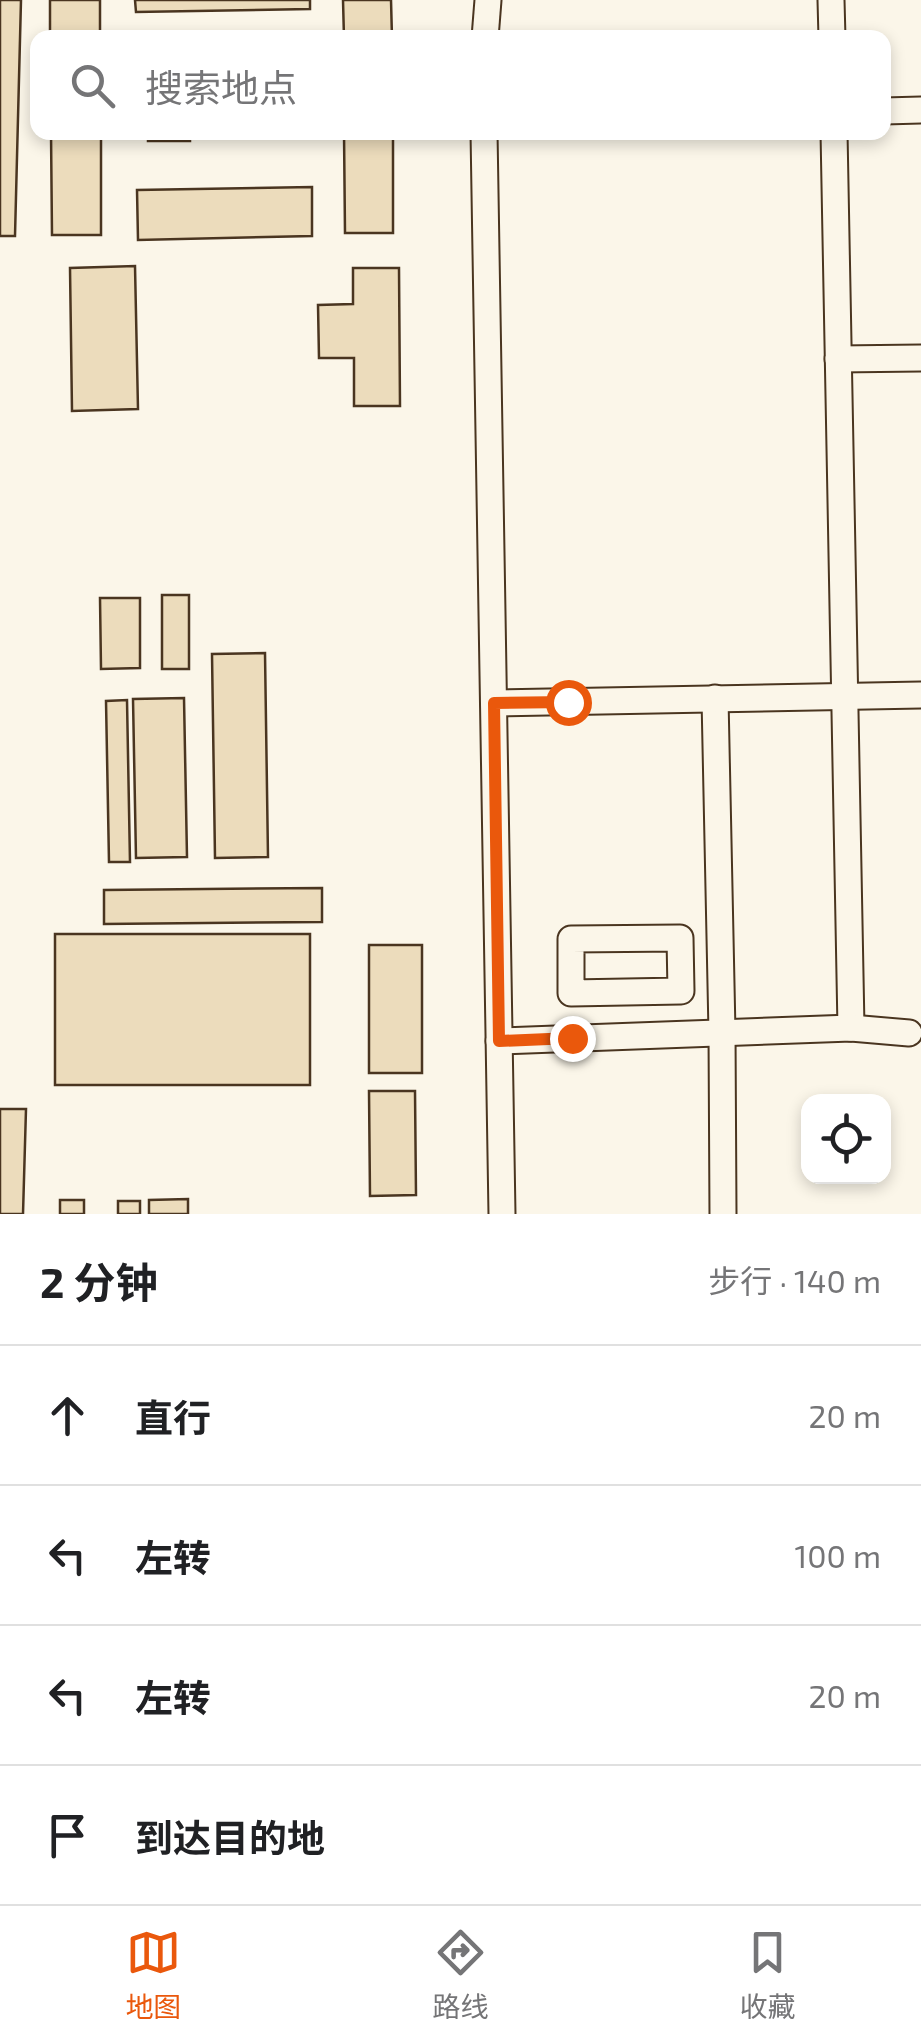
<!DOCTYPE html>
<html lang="zh">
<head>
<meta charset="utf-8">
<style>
  :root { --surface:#fff; --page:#f2f2f2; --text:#202124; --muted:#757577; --line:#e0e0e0; --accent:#ea580c }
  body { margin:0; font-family:"Exo 2","Noto Sans SC",sans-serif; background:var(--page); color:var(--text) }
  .controls { position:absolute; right:30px; bottom:30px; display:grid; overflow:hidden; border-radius:20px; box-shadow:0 5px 15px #0003 }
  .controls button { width:90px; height:90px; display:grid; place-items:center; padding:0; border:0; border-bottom:2px solid var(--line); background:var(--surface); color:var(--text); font:50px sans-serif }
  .stop { position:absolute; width:30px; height:30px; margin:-22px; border:8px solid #ea580c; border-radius:50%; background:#fff }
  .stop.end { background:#ea580c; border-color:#fff; box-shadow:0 2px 10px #0008 }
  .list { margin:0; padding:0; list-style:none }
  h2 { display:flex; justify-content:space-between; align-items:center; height:130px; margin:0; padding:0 40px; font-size:42px }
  h2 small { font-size:32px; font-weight:400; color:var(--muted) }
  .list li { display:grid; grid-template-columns:65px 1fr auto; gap:30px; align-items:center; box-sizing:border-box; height:140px; padding:0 40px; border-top:2px solid var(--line) }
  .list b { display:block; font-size:38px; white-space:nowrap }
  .list em { font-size:32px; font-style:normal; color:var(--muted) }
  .icon { flex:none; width:55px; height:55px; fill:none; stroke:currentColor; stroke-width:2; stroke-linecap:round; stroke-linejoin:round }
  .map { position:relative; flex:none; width:921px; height:1214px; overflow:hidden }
  .search { position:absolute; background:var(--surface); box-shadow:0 5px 15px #0003; left:30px; right:30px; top:30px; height:110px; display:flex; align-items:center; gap:25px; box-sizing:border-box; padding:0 35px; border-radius:20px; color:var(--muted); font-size:38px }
  .sheet { height:690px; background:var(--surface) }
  nav { display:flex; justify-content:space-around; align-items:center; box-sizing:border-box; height:140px; border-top:2px solid var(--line); background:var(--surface); font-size:28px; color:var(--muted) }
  nav a { display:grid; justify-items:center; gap:5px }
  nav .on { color:var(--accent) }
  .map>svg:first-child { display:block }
  .building { fill:#ecdcbc; stroke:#4a3520; stroke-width:2.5 }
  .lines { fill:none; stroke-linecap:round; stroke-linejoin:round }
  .minor-casing { stroke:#4a3520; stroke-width:29 }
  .minor { stroke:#fbf6e9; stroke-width:25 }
  .route { stroke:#ea580c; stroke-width:12 }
</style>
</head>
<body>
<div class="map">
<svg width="921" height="1214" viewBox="0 0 921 1214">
  <rect width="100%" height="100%" fill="#fbf6e9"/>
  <g class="building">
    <polygon points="0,0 21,0 15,236 0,236"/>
    <rect x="50" y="0" width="50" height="38"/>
    <polygon points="135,0 310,0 310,9 136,12"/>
    <polygon points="343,0 391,0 392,38 344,38"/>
    <polygon points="51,132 101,132 101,235 52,235"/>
    <rect x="148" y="132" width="42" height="9"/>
    <polygon points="344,132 393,132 393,233 345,233"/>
    <polygon points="312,187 312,236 138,240 137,190"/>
    <polygon points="135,266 138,409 72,411 70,268"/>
    <polygon points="353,268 399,268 400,406 354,406 354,358 319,358 318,305 353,304"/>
    <rect x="162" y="595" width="27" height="74"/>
    <polygon points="100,598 140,598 140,668 101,669"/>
    <polygon points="265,653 268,857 215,858 212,654"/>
    <polygon points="184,698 187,857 136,858 133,699"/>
    <polygon points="127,700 130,862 109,862 106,701"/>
    <polygon points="322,888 322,922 104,924 104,890"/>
    <rect x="55" y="934" width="255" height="151"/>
    <rect x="369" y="945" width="53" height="128"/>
    <polygon points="369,1091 415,1091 416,1195 370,1196"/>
    <polygon points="0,1109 26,1109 23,1214 0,1214"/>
    <polygon points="188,1199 188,1214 149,1214 149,1200"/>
    <rect x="60" y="1200" width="24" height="14"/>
    <rect x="118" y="1201" width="22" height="13"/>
  </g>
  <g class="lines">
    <g class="minor-casing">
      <g id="minor">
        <polyline points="831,0 832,38"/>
        <polyline points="485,38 488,0"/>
        <polyline points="884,111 921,110"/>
        <polyline points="484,132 502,1214"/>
        <polyline points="834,132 851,1028"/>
        <polyline points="838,359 921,358"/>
        <polyline points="715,698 722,1032 723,1214"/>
        <polyline points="494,703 921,695"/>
        <polygon points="680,938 681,991 571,993 571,939"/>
        <polyline points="499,1041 851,1028 909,1033"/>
      </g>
    </g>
    <use href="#minor" class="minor"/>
  </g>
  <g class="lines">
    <polyline class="route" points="568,702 494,703 499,1041 572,1038"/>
  </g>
</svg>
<div class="controls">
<button><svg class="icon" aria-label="locate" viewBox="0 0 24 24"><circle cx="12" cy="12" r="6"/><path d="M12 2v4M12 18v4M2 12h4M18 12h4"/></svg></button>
</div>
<div class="stop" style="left:568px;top:702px"></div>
<div class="stop end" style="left:572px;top:1038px"></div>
<div class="search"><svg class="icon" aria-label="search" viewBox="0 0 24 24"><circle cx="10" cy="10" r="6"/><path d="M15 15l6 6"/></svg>搜索地点</div>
</div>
<section class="sheet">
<h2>2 分钟<small>步行 · 140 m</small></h2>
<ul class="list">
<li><svg class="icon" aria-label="ahead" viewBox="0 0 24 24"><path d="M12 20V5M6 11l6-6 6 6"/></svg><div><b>直行</b></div><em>20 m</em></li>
<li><svg class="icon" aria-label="left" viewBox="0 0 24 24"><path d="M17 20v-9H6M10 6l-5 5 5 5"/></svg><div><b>左转</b></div><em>100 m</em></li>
<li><svg class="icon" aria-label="left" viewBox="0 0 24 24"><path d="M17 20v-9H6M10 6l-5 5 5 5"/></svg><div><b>左转</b></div><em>20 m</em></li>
<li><svg class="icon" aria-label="arrive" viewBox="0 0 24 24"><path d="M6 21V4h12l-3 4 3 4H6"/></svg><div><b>到达目的地</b></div></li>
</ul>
</section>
<nav>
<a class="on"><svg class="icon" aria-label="map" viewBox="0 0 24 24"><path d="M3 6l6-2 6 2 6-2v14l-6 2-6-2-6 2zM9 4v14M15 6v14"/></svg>地图</a>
<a><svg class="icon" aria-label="directions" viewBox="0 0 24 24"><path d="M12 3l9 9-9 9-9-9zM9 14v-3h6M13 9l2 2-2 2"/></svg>路线</a>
<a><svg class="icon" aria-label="saved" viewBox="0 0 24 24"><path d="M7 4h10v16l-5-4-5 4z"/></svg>收藏</a>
</nav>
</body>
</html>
